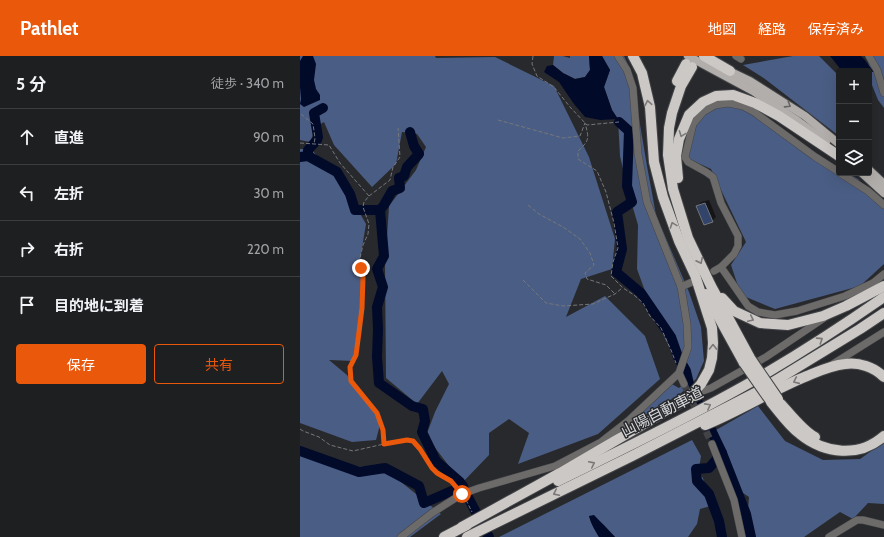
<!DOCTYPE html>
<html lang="ja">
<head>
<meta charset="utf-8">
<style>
  :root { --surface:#1e1f21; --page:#26272a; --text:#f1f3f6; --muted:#a1a2a5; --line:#3c3d3f; --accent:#ea580c }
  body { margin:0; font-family:Cabin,"Noto Sans JP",sans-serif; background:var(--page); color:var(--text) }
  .controls { position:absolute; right:12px; top:12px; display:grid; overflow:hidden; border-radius:4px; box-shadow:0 4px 16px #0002 }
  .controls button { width:36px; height:36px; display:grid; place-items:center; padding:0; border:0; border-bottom:1px solid var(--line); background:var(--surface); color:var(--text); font:20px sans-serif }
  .stop { position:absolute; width:12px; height:12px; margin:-9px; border:3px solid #ea580c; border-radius:50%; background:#fff }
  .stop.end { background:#ea580c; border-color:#fff; box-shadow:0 1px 4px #0008 }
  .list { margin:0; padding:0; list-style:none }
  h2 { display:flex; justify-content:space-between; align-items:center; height:52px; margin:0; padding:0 16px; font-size:17px }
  h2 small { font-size:13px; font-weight:400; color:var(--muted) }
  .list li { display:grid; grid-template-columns:26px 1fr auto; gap:12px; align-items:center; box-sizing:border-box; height:56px; padding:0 16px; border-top:1px solid var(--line) }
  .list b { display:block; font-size:15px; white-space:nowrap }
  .list em { font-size:13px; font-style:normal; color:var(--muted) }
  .actions { display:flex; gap:8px; padding:12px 16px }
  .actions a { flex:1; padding:9px 0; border:1px solid var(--accent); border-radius:4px; text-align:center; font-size:14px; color:var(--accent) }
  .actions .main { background:var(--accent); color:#fff }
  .icon { flex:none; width:22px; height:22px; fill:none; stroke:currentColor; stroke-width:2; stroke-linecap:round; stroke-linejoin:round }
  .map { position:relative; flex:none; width:584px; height:481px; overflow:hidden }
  header { display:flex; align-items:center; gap:24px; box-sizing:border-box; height:56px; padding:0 20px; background:var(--accent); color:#fff }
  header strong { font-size:19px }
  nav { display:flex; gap:22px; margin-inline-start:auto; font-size:14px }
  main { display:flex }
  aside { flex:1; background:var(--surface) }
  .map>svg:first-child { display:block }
  .forest { fill:#4a5d84 }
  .water { fill:#020a2a }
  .shadow { fill:#0007 }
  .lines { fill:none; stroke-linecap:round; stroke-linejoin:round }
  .river { stroke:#020a2a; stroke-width:10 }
  .building { fill:#324469; stroke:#737579 }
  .minor-tunnel { stroke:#424346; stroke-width:7; stroke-dasharray:7 3.5; stroke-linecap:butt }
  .minor-casing { stroke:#444548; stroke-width:8 }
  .major-casing { stroke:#444548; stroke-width:10 }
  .highway-casing { stroke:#444548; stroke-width:12 }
  .path { stroke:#76777a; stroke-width:1; stroke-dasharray:4 2; stroke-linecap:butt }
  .minor { stroke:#6d6b6a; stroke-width:7 }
  .major { stroke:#b1aeab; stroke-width:8 }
  .highway { stroke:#ccc8c5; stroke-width:10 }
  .highway-bridge-casing { stroke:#444548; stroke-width:12; stroke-linecap:butt }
  .highway-bridge { stroke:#ccc8c5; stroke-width:10 }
  .oneway { stroke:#7a7878 }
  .oneway2 { stroke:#666565 }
  .route { stroke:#ea580c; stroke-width:5 }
  .labels { text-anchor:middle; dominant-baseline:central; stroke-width:3; stroke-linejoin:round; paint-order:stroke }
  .street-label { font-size:15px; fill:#d7d8da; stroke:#28292c }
</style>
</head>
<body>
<header>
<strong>Pathlet</strong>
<nav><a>地図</a><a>経路</a><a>保存済み</a></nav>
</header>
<main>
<aside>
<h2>5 分<small>徒歩 · 340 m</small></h2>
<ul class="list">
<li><svg class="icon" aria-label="ahead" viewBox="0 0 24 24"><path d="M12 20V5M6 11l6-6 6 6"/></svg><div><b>直進</b></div><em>90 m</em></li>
<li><svg class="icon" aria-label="left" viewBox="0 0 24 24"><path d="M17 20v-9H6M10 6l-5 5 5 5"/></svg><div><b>左折</b></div><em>30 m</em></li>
<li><svg class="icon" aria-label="right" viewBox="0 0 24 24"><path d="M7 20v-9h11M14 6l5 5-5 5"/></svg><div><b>右折</b></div><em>220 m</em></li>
<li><svg class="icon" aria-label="arrive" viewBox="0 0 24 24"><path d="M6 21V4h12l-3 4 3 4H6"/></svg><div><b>目的地に到着</b></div></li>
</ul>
<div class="actions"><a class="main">保存</a><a>共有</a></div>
</aside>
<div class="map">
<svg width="584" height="481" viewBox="0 0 584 481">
  <rect width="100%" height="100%" fill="#28292c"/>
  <g class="forest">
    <polygon points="0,0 135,0 136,2 195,1 254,30 289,101 315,183 312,213 281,223 266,261 305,240 345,280 360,323 298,378 218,408 229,377 209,363 189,377 189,399 162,427 126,380 135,356 149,328 142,315 117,348 86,322 85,210 89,150 116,114 126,91 117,78 102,76 96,108 72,131 34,89 24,66 17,70 10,86 0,84"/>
    <polygon points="254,0 263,0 270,2 270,0 289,0 290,14 285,21 275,23 263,17 253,9"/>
    <polygon points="302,0 324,0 331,15 347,110 356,159 389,236 401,271 404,305 396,323 380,338 322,373 370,327 379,332 391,321 382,297 373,299 353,257 337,213 338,169 328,135 320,100 318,63 312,54 304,31 310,14"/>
    <polygon points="493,0 519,0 539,20 539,80 465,23 443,9"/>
    <polygon points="568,0 584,0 584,52 578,44 570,24"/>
    <polygon points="418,48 437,50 539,112 539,117 547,117 558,123 584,152 584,208 560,230 475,253 441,239 431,209 446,186 411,113 389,103 389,78 398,63"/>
    <polygon points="0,93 11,93 46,133 66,168 60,204 65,221 53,305 29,304 47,319 81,365 76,384 52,386 0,367"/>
    <polygon points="458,350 485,385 523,404 560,403 584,386 584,448 568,447 553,463 540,456 504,481 454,481 448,453 449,441 440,435 416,374"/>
    <path d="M392,384L401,400L399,413L414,449L400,453L397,468L388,481H315L304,469L298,464L289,460C291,468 295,474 299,481H199Z"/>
    <polygon points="0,397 49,411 81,410 141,458 110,481 0,481"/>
  </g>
  <g class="water">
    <polygon points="3,0 13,0 16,8 14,24 16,33 20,39 20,44 4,51 0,48 1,43 0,31 0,5"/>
    <polygon points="289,0 302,0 310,14 304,31 312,54 318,63 300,64 285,61 274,48 259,26 244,16 247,10 253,9 263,17 275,23 285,21 290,14"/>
    <polygon points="530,0 561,0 564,3 574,16 565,15 542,15"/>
    <path d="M294,459L315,481H299C295,474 291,468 289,460Z"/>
  </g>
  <polygon class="shadow" points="409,144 416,161 412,165 398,150 401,146"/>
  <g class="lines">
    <g class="river">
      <polyline points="319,66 329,75 327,130 332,146 317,156 322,193 316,216 341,237 371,281 378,301 386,315 389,328 422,397 446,458 451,481"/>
      <polyline points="8,100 8,94 17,84 18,81 14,57 23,52"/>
      <polyline points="0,101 8,100 37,116 50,138 55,154 80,154 84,200 77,213 83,231 77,251 78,273 77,301 79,327 112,350 123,353 125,365 122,376 136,405 160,426 189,481"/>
      <polyline points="80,154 84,149 92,135 100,132 99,122 104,120 107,111 119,98 114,90 110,76"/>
      <polyline points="0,395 59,416 85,412 119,430 124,447 163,430"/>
      <polyline points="422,481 419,465 409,438 397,425 396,413 409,412 422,397"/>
    </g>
  </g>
  <polygon class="building" points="405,147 413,166 404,169 396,150"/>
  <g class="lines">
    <polyline class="minor-tunnel" points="384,328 412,388"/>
    <g class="minor-casing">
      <g id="minor">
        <polyline points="318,0 327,14 333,32 338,98 347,146 381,231 387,268 388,291 379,317"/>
        <polyline points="436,0 441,3"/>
        <polyline points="569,0 577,14 584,37"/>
        <polyline points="540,117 568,135 584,149"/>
        <polyline points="421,211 434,198 438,190 438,180 421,147 413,121 406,116 388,106 385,101 393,68 403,56 415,49 428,47 443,50 454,56 514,100 539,116"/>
        <polyline points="414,215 421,211 448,250 458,256 475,259 497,255 545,240 573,227 584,218"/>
        <polyline points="381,231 392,226"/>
        <polyline points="533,308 584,276"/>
        <polyline points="392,339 411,332 466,301 524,262"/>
        <polyline points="412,388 434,444 442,481"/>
        <polyline points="101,481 132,457 162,438 179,432 255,410 301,386 328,365 379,317 384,328"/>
        <polyline points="529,481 557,464 563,464 584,469"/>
      </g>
    </g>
    <g class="major-casing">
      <g id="major">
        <polyline points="388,0 453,35 495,63 526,86"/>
        <polyline points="425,13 450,25 505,60 539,88"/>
        <polyline points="569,114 584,128"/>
        <polyline points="562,117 584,137"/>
      </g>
    </g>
    <g class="highway-casing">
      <g id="highway">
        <polyline points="404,0 430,15"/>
        <polyline points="392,11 381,30 372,57 369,72 368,99 373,133 388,182 411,230 450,302"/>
        <polyline points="377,25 386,8"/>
        <polyline points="378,122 376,100 379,83 389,59 403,46 416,40 433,39 455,47 479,60 539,100"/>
        <polyline points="406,238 444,307"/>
        <polyline points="422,242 434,255 460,267 488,269 523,260 546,250 584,230"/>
        <path d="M471,346C480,357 489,370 500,378C525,398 559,402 584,380"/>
        <path d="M481,348C490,358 504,376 515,381"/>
        <path d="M405,369C440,355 472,334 507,320C519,315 532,309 545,308C559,306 574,311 584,321"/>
        <path d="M258,425C323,393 388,362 451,326C496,300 541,271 584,241"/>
        <polyline points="162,471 260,417 385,344 391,339 401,328 409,314 412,302 413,287 412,272 395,219 379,185 363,141 354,106 350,51 342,17 333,0"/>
        <polyline points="144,481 167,469"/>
        <polyline points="167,481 332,400 457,336 560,273 584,257"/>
      </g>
    </g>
    <g class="path">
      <polyline points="233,0 232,8 237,20 254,31 270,51 287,69 319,66"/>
      <polyline points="1,58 13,68 15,82 14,88"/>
      <path d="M198,64L263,82L280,80L285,67C289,82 290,84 278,95V103L297,115L306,136L314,167L318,192L313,206L311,220L323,232L334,239L343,247L350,260L361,272L371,294L376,307"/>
      <polyline points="0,87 29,89 40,107 69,140 64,146 63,151 69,168 68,178 63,189 60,202 63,221 62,253 56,299 50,311 51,325 77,357 83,374 84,388"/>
      <polyline points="69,140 90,124 93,111 100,101 98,72"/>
      <polyline points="228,149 239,158 263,171 280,183 290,197 294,209 285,217 287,223 306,229 315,238"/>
      <polyline points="223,224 246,247 263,250 293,248 315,238 322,232"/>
      <polyline points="0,373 3,375 19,381 30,389 53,395 84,388 107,384 113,385 120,393 132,412 137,417 151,425 157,432"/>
      <polyline points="166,444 172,456"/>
    </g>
    <use href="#minor" class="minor"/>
    <use href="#major" class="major"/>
    <use href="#highway" class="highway"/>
    <g class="highway-bridge-casing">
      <g id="highway-bridge">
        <polyline points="450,302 478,343"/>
        <polyline points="444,307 470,344"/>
      </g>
    </g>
    <use href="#highway-bridge" class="highway-bridge"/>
  </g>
  <defs><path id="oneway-chevron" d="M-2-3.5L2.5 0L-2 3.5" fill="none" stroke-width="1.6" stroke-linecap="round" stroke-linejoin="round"/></defs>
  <g class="oneway">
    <use href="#oneway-chevron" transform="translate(348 47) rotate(-101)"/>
    <use href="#oneway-chevron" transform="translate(382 78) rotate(111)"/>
    <use href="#oneway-chevron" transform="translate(373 169) rotate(-110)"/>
    <use href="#oneway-chevron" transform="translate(400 205) rotate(64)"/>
    <use href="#oneway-chevron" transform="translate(451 263) rotate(25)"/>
    <use href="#oneway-chevron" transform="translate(520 284) rotate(-33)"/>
    <use href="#oneway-chevron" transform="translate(413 291) rotate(-89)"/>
    <use href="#oneway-chevron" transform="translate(496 325) rotate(156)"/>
    <use href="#oneway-chevron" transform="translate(408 350) rotate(-28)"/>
    <use href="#oneway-chevron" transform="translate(292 408) rotate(-26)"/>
    <use href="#oneway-chevron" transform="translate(256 437) rotate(154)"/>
  </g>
  <use class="oneway2" href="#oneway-chevron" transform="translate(488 49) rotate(32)"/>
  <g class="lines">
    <polyline class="route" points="61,212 63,221 62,252 59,276 56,299 50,311 51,325 77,357 83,374 84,388 107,384 113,385 120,393 132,412 137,417 151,425 162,438"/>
  </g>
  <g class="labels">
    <g class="street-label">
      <text transform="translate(362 356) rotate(-27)">山陽自動車道</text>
    </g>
  </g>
</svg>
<div class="controls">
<button>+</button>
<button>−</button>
<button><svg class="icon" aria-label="layers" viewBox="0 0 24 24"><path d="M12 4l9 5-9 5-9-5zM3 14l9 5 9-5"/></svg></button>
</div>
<div class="stop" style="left:162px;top:438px"></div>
<div class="stop end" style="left:61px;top:212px"></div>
</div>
</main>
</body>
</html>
